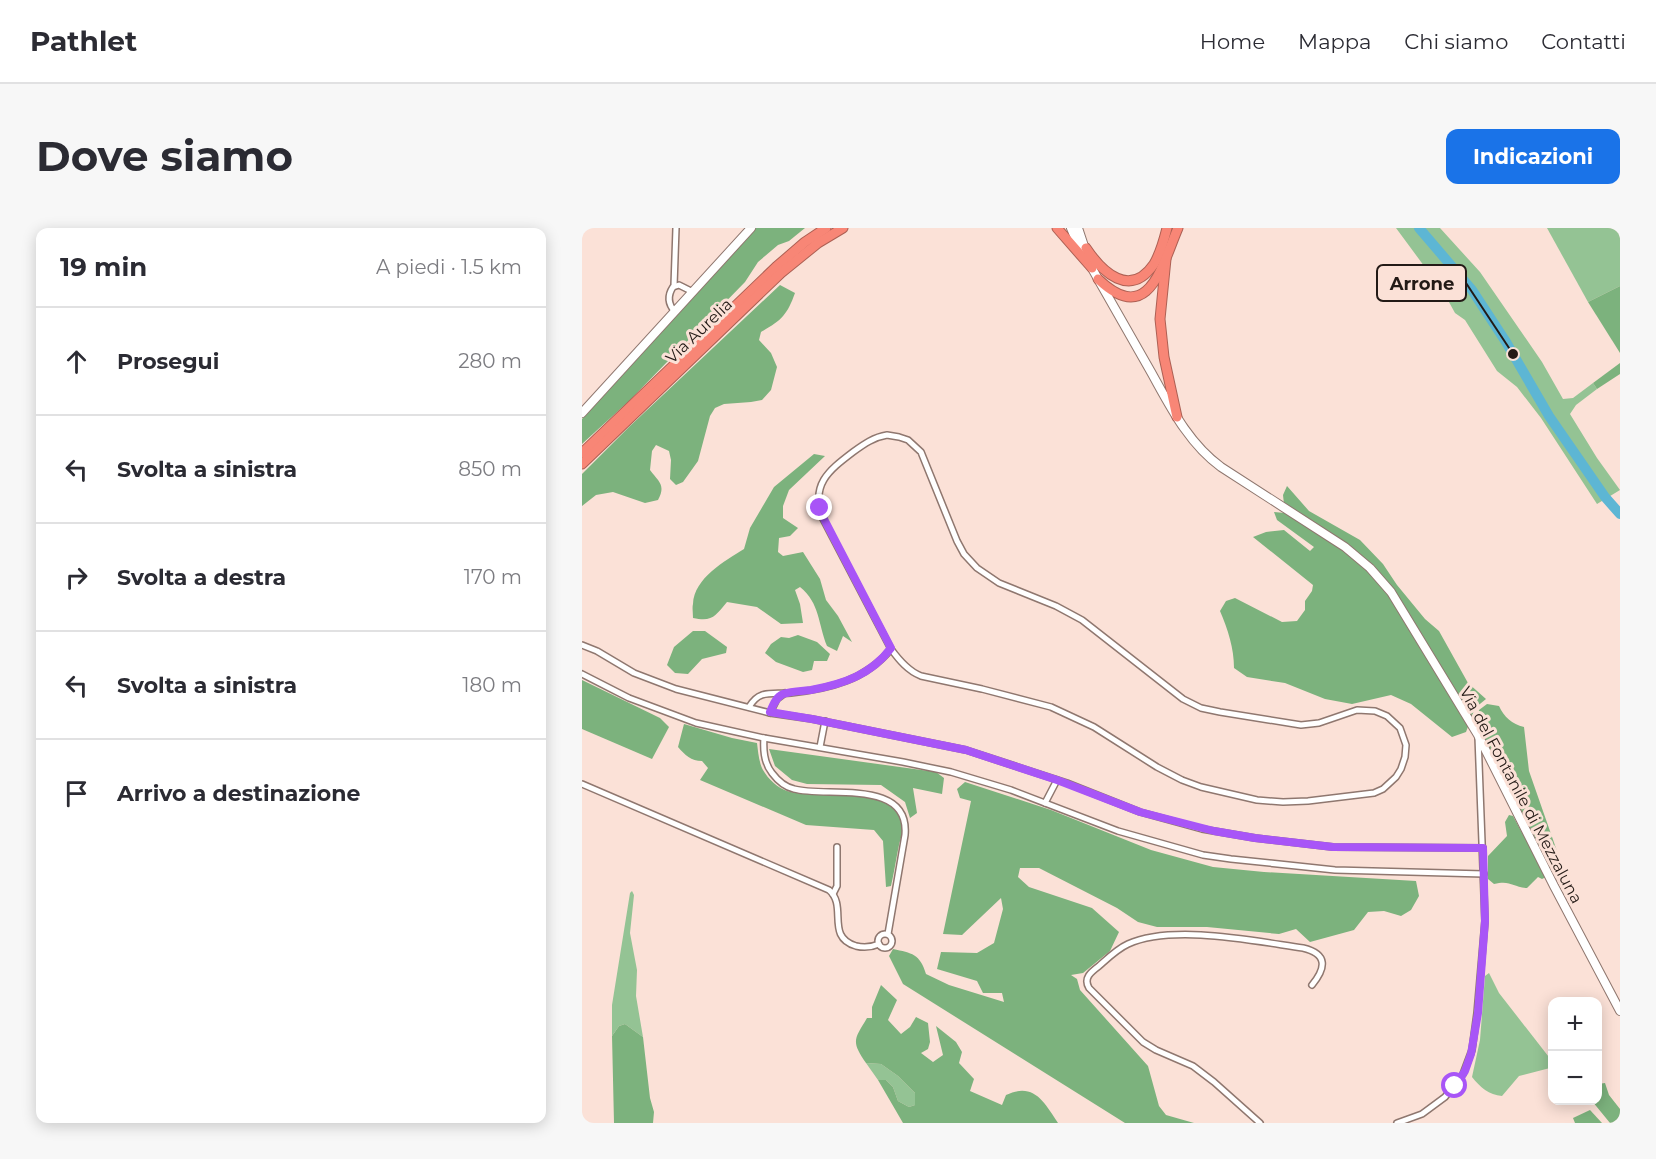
<!DOCTYPE html>
<html lang="it">
<head>
<meta charset="utf-8">
<style>
  :root { --surface:#fff; --page:#f7f7f7; --text:#2b2b33; --muted:#7c7c81; --line:#e1e1e2; --accent:#1a73e8 }
  body { margin:0; font-family:Montserrat,sans-serif; background:var(--page); color:var(--text) }
  .controls { position:absolute; right:18px; bottom:18px; display:grid; overflow:hidden; border-radius:12px; box-shadow:0 3px 15px #0003 }
  .controls button { width:54px; height:54px; display:grid; place-items:center; padding:0; border:0; border-bottom:2px solid var(--line); background:var(--surface); color:var(--text); font:30px sans-serif }
  .stop { position:absolute; width:18px; height:18px; margin:-14px; border:4px solid #a855f7; border-radius:50%; background:#fff }
  .stop.end { background:#a855f7; border-color:#fff; box-shadow:0 2px 6px #0008 }
  .list { margin:0; padding:0; list-style:none }
  h2 { display:flex; justify-content:space-between; align-items:center; height:78px; margin:0; padding:0 24px; font-size:26px }
  h2 small { font-size:20px; font-weight:400; color:var(--muted) }
  .list li { display:grid; grid-template-columns:39px 1fr auto; gap:18px; align-items:center; box-sizing:border-box; height:108px; padding:0 24px; border-top:2px solid var(--line) }
  .list b { display:block; font-size:22px; white-space:nowrap }
  .list em { font-size:20px; font-style:normal; color:var(--muted) }
  .icon { flex:none; width:33px; height:33px; fill:none; stroke:currentColor; stroke-width:2; stroke-linecap:round; stroke-linejoin:round }
  .map { position:relative; flex:none; width:1038px; height:895px; overflow:hidden; border-radius:12px }
  header { display:flex; align-items:center; gap:36px; box-sizing:border-box; height:84px; padding:0 30px; background:var(--surface); border-bottom:2px solid var(--line) }
  header strong { font-size:28px }
  nav { display:flex; gap:33px; margin-inline-start:auto; font-size:21px }
  .intro { display:flex; align-items:center; justify-content:space-between; box-sizing:border-box; height:144px; padding:0 36px }
  h1 { margin:0; font-size:42px }
  .button { padding:15px 27px; border-radius:12px; background:var(--accent); color:#fff; font-size:21px; font-weight:700 }
  main { display:flex; gap:36px; padding:0 36px }
  aside { flex:1; background:var(--surface); border-radius:12px; box-shadow:0 3px 15px #0003 }
  .map>svg:first-child { display:block }
  .green { fill:#94c394 }
  .forest { fill:#7cb27d }
  .lines { fill:none; stroke-linecap:round; stroke-linejoin:round }
  .river { stroke:#5db6d4; stroke-width:10 }
  .street-casing { stroke:#8f776f; stroke-width:8 }
  .secondary-casing { stroke:#8f776f; stroke-width:10 }
  .highway-casing { stroke:#ad6054; stroke-width:11 }
  .street { stroke:#fff; stroke-width:5 }
  .secondary { stroke:#fff; stroke-width:8 }
  .highway { stroke:#f88676; stroke-width:9 }
  .route { stroke:#a855f7; stroke-width:8 }
  .labels { text-anchor:middle; dominant-baseline:central; stroke-width:6; stroke-linejoin:round; paint-order:stroke }
  .street-label { font-size:16px; fill:#231a16; stroke:#fbe1d7 }
  .leader { fill:none; stroke:#231a16; stroke-width:2 }
  .callout-dot { fill:#231a16; stroke:#fbe1d7; stroke-width:2 }
  .callout { fill:#fbe1d7; stroke:#231a16; stroke-width:2 }
  .callout-label { font-size:18px; text-anchor:middle; font-weight:bold; fill:#231a16 }
</style>
</head>
<body>
<header>
<strong>Pathlet</strong>
<nav><a>Home</a><a>Mappa</a><a>Chi siamo</a><a>Contatti</a></nav>
</header>
<div class="intro"><h1>Dove siamo</h1><a class="button">Indicazioni</a></div>
<main>
<aside>
<h2>19 min<small>A piedi · 1.5 km</small></h2>
<ul class="list">
<li><svg class="icon" aria-label="ahead" viewBox="0 0 24 24"><path d="M12 20V5M6 11l6-6 6 6"/></svg><div><b>Prosegui</b></div><em>280 m</em></li>
<li><svg class="icon" aria-label="left" viewBox="0 0 24 24"><path d="M17 20v-9H6M10 6l-5 5 5 5"/></svg><div><b>Svolta a sinistra</b></div><em>850 m</em></li>
<li><svg class="icon" aria-label="right" viewBox="0 0 24 24"><path d="M7 20v-9h11M14 6l5 5-5 5"/></svg><div><b>Svolta a destra</b></div><em>170 m</em></li>
<li><svg class="icon" aria-label="left" viewBox="0 0 24 24"><path d="M17 20v-9H6M10 6l-5 5 5 5"/></svg><div><b>Svolta a sinistra</b></div><em>180 m</em></li>
<li><svg class="icon" aria-label="arrive" viewBox="0 0 24 24"><path d="M6 21V4h12l-3 4 3 4H6"/></svg><div><b>Arrivo a destinazione</b></div></li>
</ul>
</aside>
<div class="map">
<svg width="1038" height="895" viewBox="0 0 1038 895">
  <rect width="100%" height="100%" fill="#fbe1d7"/>
  <g class="green">
    <polygon points="814,0 858,0 898,44 960,134 981,171 991,170 1011,155 1015,161 994,177 988,186 1015,230 1038,262 1015,276 959,190 935,159 915,143 883,92 873,85 862,65"/>
    <polygon points="965,0 1038,0 1038,58 1006,74"/>
    <polygon points="50,663 52,667 48,705 55,742 54,768 61,809 43,796 37,798 30,808 30,777 48,665"/>
    <path d="M907,745L917,765L970,833L968,840L937,848L920,868C907,867 898,859 890,849L898,812L903,748Z"/>
    <polygon points="284,835 299,836 316,848 334,866 333,877 327,879 316,873 311,859 304,852 296,852"/>
  </g>
  <g class="forest">
    <polygon points="174,0 223,0 207,13 196,17 176,34 163,54 48,172 0,216 0,191"/>
    <path d="M198,57L213,65C205,87 200,92 179,104L177,112L189,125L195,139L189,162L180,172L169,174L142,176L133,180L128,188L116,233L101,254L94,257L88,251L89,232L87,223L74,217L70,223L68,242C77,254 84,257 76,272L63,275L31,264L14,267L0,278V246L48,198Z"/>
    <polygon points="1038,58 1038,125 1006,74"/>
    <polygon points="1038,135 1038,146 1015,161 1011,155"/>
    <path d="M232,226L243,228L207,262L201,278V290L216,300L208,308L197,310L196,324L201,328L221,324L238,351L244,372L256,388L270,414L261,408L255,423L245,418C236,396 238,375 218,359L213,362L218,376L221,395L199,396L175,379L145,374C133,388 131,394 111,390C111,385 110,380 111,376C112,350 143,333 162,321L168,300L192,259Z"/>
    <path d="M705,258L727,283L778,312L801,336L815,357L843,391L857,403L886,455L904,471L893,480L884,504L870,509L829,476L809,467L770,476L743,471L703,455L665,449L652,440C652,420 646,402 638,383L644,373L653,370L700,394L715,393L723,382V373L730,363L731,357L671,309L684,304L702,302L728,323L732,319L695,292L692,284L703,285L701,267Z"/>
    <polygon points="111,403 123,403 145,419 144,425 120,431 106,446 93,445 85,437 92,419"/>
    <polygon points="216,407 235,414 248,426 245,433 232,433 230,442 221,444 194,434 183,425 189,416 199,409 207,410"/>
    <polygon points="0,452 78,490 87,499 70,531 0,501"/>
    <path d="M905,476L917,478C922,489 930,496 942,499L947,543L976,626L975,635L968,639L898,502L896,489L897,482Z"/>
    <path d="M102,496L150,510L175,515C176,523 177,535 181,542C186,551 196,560 205,563C234,572 318,555 321,599C321,605 318,612 317,617C314,631 312,645 309,658L304,659L301,613L292,602L224,597L118,552L126,540L120,533C109,533 103,527 96,519Z"/>
    <polygon points="187,521 354,544 362,550 360,566 331,560 335,585 328,590 323,574 299,557 225,556 210,552 193,538"/>
    <path d="M383,554L469,582L569,622L631,639L682,644L834,653L837,668L829,682L819,688L802,683L786,684L772,702L728,714L714,701L697,706L625,699H575L556,694L535,680L457,640H438L436,649L447,659L510,680L537,704L528,723L501,745L489,747L495,751L498,762L566,838L577,878L584,887L612,895H543L321,756L307,728L311,721C330,725 338,726 344,746L367,757L422,774L420,765H401L395,753L355,741L359,724L395,725L412,715L421,681L419,670L380,707L361,706L389,573L378,570L375,561Z"/>
    <path d="M927,587L931,588L964,649L960,651L956,649L945,660C930,659 929,652 912,656L906,651V628L925,608L923,594Z"/>
    <path d="M299,757L315,772L306,792L319,806L328,799L334,789L346,795L348,814L346,821L339,825L351,834L361,827L354,798L374,814L380,824L377,835L392,851L388,863L420,877L424,867C452,854 462,874 476,895H321L296,852H304L311,859L316,873L327,879L333,877V865L316,848L299,836L284,835C269,813 272,812 285,790H290V779Z"/>
    <polygon points="43,796 61,809 68,870 72,884 71,895 32,895 30,808 37,798"/>
    <polygon points="1023,855 1027,867 1038,881 1038,895 1028,895 1010,873 1016,872 1016,856"/>
    <polygon points="1008,882 1020,895 993,895 991,890"/>
  </g>
  <g class="lines">
    <polyline class="river" points="837,0 890,62 924,114 967,188 1023,269 1038,286"/>
    <g class="street-casing">
      <g id="street">
        <polyline points="92,58 94,0"/>
        <path d="M93,84C86,76 85,68 91,59L97,57L111,64"/>
        <path d="M305,207L317,209L326,212L339,224L375,313L382,326L395,340L417,355L474,378L500,392L601,471L619,480L638,484L719,497L737,495L775,482L793,483L805,488L818,500L824,517L823,529L819,541L814,549L801,561L792,565L726,573L701,574L675,572L619,559L600,552L575,539L512,499L469,479L400,461L339,448C326,443 317,432 309,421L241,291C228,257 246,243 271,224C282,216 292,209 305,207Z"/>
        <polyline points="0,417 15,423 52,445 94,461 188,485 230,491 384,522 485,555 558,584 620,601 673,610 751,619 901,620"/>
        <polyline points="0,446 47,470 114,495 182,510 321,534 369,544 429,562 536,603 621,627 649,631 753,642 902,646"/>
        <path d="M167,479C170,474 174,469 180,467C189,464 199,466 209,465C247,461 284,452 309,421"/>
        <polyline points="188,485 195,471 203,465"/>
        <path d="M182,510C181,523 182,535 190,545C196,553 203,559 212,561C245,570 328,550 323,607L306,706"/>
        <polyline points="238,519 243,493"/>
        <path d="M0,556L247,662C266,678 243,709 274,718C282,720 290,719 297,716"/>
        <polyline points="463,575 475,552"/>
        <polyline points="251,666 255,658 255,619"/>
        <circle cx="303" cy="713" r="7"/>
        <path d="M678,895L632,854L611,838L574,822L561,814L507,760C501,750 509,744 517,738C526,730 535,721 546,716C591,696 672,713 721,720C746,726 744,740 730,757"/>
        <polyline points="815,895 840,886 863,869 881,846 890,822 895,785 903,693 896,509"/>
      </g>
    </g>
    <g class="secondary-casing">
      <g id="secondary">
        <path d="M489,0C496,18 507,34 516,51C534,82 551,113 569,144C588,178 606,215 639,239L763,319L788,340L809,364L896,507L972,658L1038,783"/>
        <polyline points="496,0 504,24"/>
        <polyline points="0,185 169,0"/>
      </g>
    </g>
    <g class="highway-casing">
      <g id="highway">
        <polyline points="475,0 510,40"/>
        <path d="M504,20C520,44 548,71 572,36C578,26 582,12 585,0"/>
        <polyline points="584,31 578,91 582,129 595,189"/>
        <path d="M516,51C567,100 580,37 596,0"/>
        <polyline points="0,225 194,39 223,14 244,0"/>
        <polyline points="0,236 199,45 236,15 261,0"/>
      </g>
    </g>
    <use href="#street" class="street"/>
    <use href="#secondary" class="secondary"/>
    <use href="#highway" class="highway"/>
  </g>
  <g class="lines">
    <path class="route" d="M238,280L242,291L309,420C289,447 261,456 229,462C220,463 209,463 201,466C194,469 191,477 188,484L230,491L384,522L475,552L558,584L632,603L673,610L751,619L901,620L903,693L896,785L889,826L883,843L873,858"/>
  </g>
  <g class="labels">
    <g class="street-label">
      <text transform="translate(117 103) rotate(-44)">Via Aurelia</text>
      <text transform="translate(939 567) rotate(62)">Via del Fontanile di Mezzaluna</text>
    </g>
  </g>
  <path class="leader" d="M931 126L884 55"/>
  <circle class="callout-dot" cx="931" cy="126" r="6"/>
  <rect class="callout" x="795" y="37" width="89" height="36" rx="6"/>
  <g class="callout-label">
    <text x="840" y="62">Arrone</text>
  </g>
</svg>
<div class="controls">
<button>+</button>
<button>−</button>
</div>
<div class="stop" style="left:873px;top:858px"></div>
<div class="stop end" style="left:238px;top:280px"></div>
</div>
</main>
</body>
</html>
